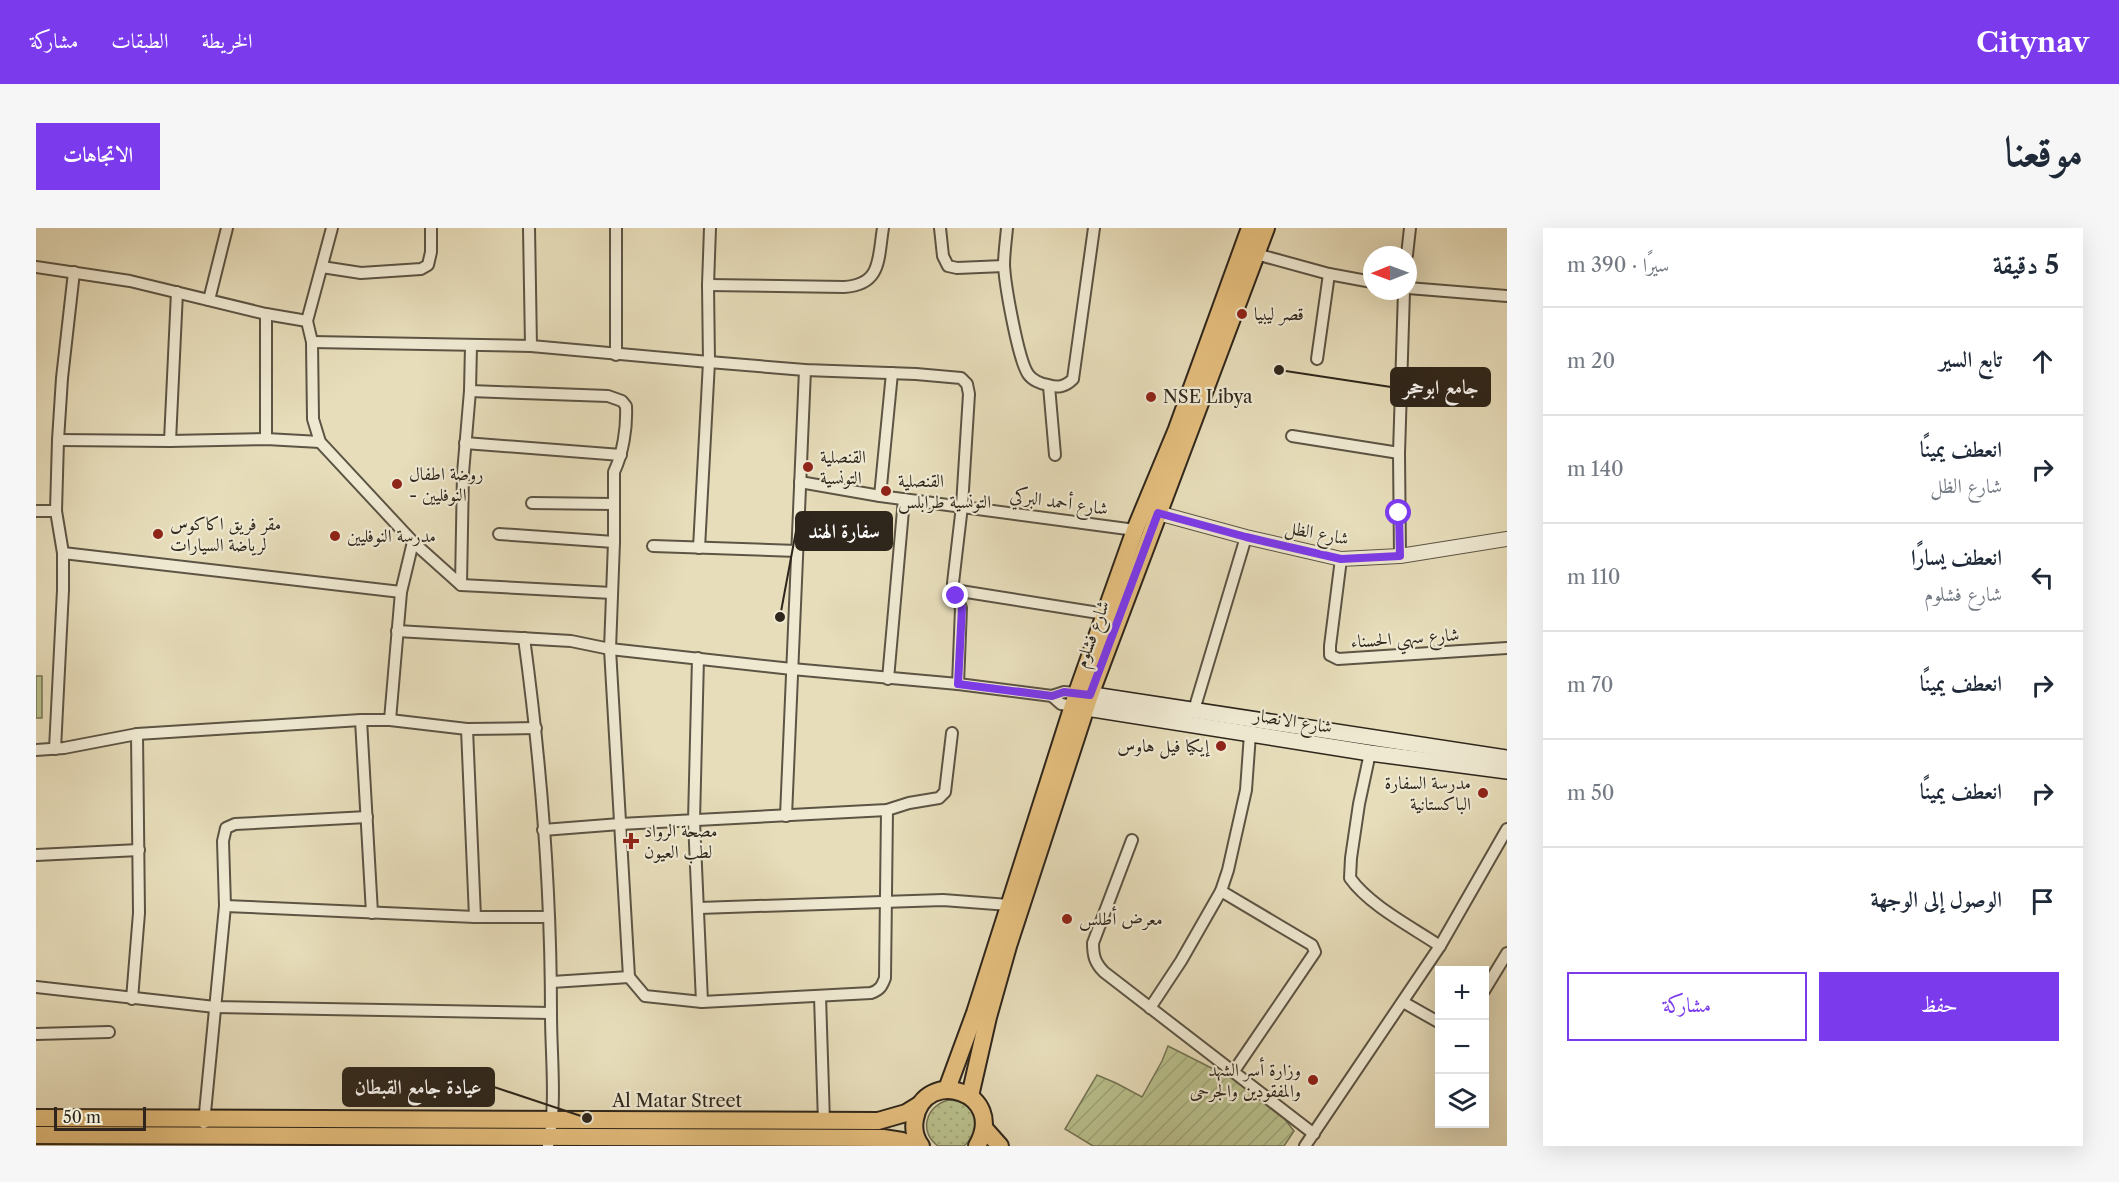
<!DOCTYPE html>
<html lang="ar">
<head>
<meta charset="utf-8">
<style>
  :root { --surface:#fff; --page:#f6f6f7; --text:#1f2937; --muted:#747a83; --line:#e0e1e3; --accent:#7c3aed }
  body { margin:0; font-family:"Libre Caslon Text",Amiri,serif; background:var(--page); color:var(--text); direction:rtl }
  .controls { position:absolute; right:18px; bottom:18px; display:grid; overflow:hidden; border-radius:0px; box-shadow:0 6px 24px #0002 }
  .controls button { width:54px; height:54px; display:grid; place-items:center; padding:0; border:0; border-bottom:2px solid var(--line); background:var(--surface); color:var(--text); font:30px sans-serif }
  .compass { position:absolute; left:1327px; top:18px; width:54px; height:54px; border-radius:50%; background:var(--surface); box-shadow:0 6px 24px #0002; rotate:269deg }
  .scale { position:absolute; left:18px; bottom:15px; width:92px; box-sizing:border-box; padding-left:6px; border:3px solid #2e261c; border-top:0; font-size:16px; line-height:21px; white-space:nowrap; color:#2e261c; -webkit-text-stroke:4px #efe9d2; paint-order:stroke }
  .stop { position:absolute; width:18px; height:18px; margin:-14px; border:4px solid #7c3aed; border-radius:50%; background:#fff }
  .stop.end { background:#7c3aed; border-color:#fff; box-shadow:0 2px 6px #0008 }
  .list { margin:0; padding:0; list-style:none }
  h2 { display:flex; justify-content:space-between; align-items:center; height:78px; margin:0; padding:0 24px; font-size:26px }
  h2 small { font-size:20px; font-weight:400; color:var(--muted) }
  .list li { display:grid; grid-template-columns:39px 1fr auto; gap:18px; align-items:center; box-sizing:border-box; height:108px; padding:0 24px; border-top:2px solid var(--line) }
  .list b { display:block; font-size:22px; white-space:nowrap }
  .list p { margin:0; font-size:20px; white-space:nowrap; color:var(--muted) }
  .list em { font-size:20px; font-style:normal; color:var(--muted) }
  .actions { display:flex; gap:12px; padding:18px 24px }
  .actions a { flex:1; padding:14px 0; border:2px solid var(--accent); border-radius:0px; text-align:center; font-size:21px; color:var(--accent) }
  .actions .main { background:var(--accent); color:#fff }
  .icon { flex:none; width:33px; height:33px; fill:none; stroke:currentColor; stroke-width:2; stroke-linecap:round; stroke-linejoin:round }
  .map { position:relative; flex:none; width:1471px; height:918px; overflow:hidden; direction:ltr; border-radius:0px }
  header { display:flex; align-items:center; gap:36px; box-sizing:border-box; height:84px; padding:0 30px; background:var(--accent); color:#fff }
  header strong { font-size:28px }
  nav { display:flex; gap:33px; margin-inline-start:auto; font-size:21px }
  .intro { display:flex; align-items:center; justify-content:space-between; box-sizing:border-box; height:144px; padding:0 36px }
  h1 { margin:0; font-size:42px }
  .button { padding:15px 27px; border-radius:0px; background:var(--accent); color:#fff; font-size:21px; font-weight:700 }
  main { display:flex; gap:36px; padding:0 36px }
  aside { flex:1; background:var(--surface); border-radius:0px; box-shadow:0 6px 24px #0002 }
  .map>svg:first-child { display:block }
  .grass { fill:url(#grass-dots); stroke:#747354; stroke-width:1.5 }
  .garden { fill:url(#garden-furrows); stroke:#747354; stroke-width:1.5 }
  .pitch { fill:#b9c08d; stroke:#747354; stroke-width:1.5 }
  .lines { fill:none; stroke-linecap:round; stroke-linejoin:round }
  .minor-casing { stroke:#5c5444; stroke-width:14 }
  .tertiary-casing { stroke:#5c5444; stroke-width:16 }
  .secondary-casing { stroke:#2e261c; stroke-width:18 }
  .primary-casing { stroke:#2e261c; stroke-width:20 }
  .minor { stroke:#efe9d2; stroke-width:10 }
  .tertiary { stroke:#efe9d2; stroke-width:14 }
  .secondary { stroke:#efe9d2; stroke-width:15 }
  .primary { stroke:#e4be7d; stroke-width:16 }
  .route { stroke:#7c3aed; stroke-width:8 }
  .poi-dot { fill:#8f2418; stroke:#efe9d2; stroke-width:2 }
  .labels { text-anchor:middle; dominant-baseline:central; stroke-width:4.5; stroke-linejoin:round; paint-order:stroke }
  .poi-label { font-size:18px; fill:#2e261c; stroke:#efe9d2; text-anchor:start }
  .street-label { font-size:18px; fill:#2e261c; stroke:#efe9d2 }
  .leader { fill:none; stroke:#2e261c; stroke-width:2 }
  .callout-dot { fill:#2e261c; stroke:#efe9d2; stroke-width:2 }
  .callout { fill:#2e261c; stroke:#2e261c; stroke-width:2 }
  .callout-label { font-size:20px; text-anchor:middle; font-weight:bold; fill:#fff }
</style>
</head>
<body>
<header>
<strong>Citynav</strong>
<nav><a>الخريطة</a><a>الطبقات</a><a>مشاركة</a></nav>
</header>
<div class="intro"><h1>موقعنا</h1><a class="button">الاتجاهات</a></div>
<main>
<aside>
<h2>5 دقيقة<small>سيرًا · 390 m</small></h2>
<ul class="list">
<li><svg class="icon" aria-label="ahead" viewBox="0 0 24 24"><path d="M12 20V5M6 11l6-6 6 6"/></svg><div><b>تابع السير</b></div><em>20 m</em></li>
<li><svg class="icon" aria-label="right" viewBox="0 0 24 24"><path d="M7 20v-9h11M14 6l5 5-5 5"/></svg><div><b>انعطف يمينًا</b><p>شارع الظل</p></div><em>140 m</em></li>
<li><svg class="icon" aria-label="left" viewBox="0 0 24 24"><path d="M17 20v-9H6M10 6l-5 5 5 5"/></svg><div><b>انعطف يسارًا</b><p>شارع فشلوم</p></div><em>110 m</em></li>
<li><svg class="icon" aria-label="right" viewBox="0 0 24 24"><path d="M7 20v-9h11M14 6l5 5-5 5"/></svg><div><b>انعطف يمينًا</b></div><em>70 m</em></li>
<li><svg class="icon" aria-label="right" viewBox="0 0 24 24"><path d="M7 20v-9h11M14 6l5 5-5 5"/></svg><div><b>انعطف يمينًا</b></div><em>50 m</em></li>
<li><svg class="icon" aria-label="arrive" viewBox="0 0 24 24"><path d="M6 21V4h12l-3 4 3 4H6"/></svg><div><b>الوصول إلى الوجهة</b></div></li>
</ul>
<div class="actions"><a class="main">حفظ</a><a>مشاركة</a></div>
</aside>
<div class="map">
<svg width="1471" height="918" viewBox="0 0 1471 918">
  <defs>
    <pattern id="grass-dots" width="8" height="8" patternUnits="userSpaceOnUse" patternTransform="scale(1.5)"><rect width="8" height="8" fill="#b9c08d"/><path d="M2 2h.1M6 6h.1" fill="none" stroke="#9fa579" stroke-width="1.8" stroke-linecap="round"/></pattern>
    <pattern id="garden-furrows" width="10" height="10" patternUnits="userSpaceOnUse" patternTransform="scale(1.5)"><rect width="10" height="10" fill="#b9c08d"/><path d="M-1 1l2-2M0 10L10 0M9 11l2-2" fill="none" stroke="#9fa579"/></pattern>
  </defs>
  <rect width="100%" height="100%" fill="#e7ddba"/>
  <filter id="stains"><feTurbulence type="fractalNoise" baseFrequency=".00333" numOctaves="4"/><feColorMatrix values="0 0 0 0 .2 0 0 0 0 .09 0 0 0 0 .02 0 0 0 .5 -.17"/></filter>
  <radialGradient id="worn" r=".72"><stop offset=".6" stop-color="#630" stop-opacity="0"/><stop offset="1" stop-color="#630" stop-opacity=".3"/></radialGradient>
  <path class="grass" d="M913,872C940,873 949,900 928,918H902C882,904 890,877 913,872Z"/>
  <polygon class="garden" points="1132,818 1231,868 1258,903 1248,918 1057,918 1029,901 1061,847 1080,855 1106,869 1126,833"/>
  <rect class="pitch" x="0" y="448" width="6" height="42"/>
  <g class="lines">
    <g class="minor-casing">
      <g id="minor">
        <polyline points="296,0 271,93 276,114 277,191 284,214 377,314 425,357 576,365"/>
        <polyline points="493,0 495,118"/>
        <polyline points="580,0 580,127"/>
        <polyline points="904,0 907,28 912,38 921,40 968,38"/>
        <path d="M971,0C970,12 968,25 968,37C969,57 982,131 992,146C996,152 1005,156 1012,157C1022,160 1029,159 1037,151L1058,0"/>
        <polyline points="1220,26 1293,46 1336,54"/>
        <polyline points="1371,27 1374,0"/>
        <polyline points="0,39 94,53 230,86 271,93"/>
        <polyline points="286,39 325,45 385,41 392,37 395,24 395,0"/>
        <path d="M672,57L808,59C846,57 842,30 847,0"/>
        <polyline points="1372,60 1471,68"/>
        <polyline points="173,72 191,0"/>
        <polyline points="276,114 495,118 673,134 769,142 880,146 925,150 931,156 933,166 926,278 917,355 920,368 925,380 922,456"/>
        <polyline points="1281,131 1293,46"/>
        <polyline points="1013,158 1019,227"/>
        <path d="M434,163L572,168L586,173L590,178C591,200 587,225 578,244V314L574,421L593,749"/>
        <polyline points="1256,208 1363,225"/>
        <polyline points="230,211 230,86"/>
        <polyline points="22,212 134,213 230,211 284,214"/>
        <polyline points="134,213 141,64"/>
        <polyline points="429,215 585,227"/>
        <polyline points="764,254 844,268 1099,302"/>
        <polyline points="844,268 856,145"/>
        <polyline points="496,275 577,276"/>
        <polyline points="0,283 20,283"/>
        <polyline points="463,306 578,314"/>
        <polyline points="617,318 761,323"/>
        <polyline points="663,320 673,134 672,57 674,0"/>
        <polyline points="27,325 365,364"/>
        <polyline points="1364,328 1363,225 1368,63"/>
        <polyline points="1305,331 1294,418 1294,427 1302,431 1471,420"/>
        <polyline points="425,357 427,245 434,163 435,118"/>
        <polyline points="918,362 1069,386"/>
        <polyline points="361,403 535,413 574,421 756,441 922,456 1016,468 1028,464 1041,465"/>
        <path d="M488,410C505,535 515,661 515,786C515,830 521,875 512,918"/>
        <polyline points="662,430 658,593 666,774"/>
        <polyline points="852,451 868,271"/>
        <polyline points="1016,468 1025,476 1038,478"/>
        <polyline points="1158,482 1210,309"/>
        <polyline points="325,492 336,685"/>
        <polyline points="354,492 365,364 377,314"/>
        <polyline points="431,501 439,689"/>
        <polyline points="19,521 27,362 27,325 20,283 22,212 26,150 38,44"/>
        <polyline points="0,522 28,520 101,506 325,492 354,492 431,501 500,500"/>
        <path d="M1334,525L1323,576L1315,630L1314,650C1334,678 1376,699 1404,718"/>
        <polyline points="750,588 769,142"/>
        <polyline points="507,602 584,596 851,582 873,575 903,570 909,564 916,505"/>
        <path d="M1096,612L1057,715C1057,728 1059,735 1068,744L1278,906"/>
        <polyline points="0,627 103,622"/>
        <polyline points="1185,663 1276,717 1279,724 1198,843"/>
        <polyline points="189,678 439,689 513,689"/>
        <polyline points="663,680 907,672 973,677"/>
        <path d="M516,754L593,749L609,768L666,774L835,765C844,762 846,758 849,750L851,582"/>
        <polyline points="0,759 179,779 515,785"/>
        <polyline points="1448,763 1471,725"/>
        <polyline points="784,768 788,894"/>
        <polyline points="96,771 103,685 101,506"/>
        <polyline points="1367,774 1404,795"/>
        <polyline points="1114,780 1145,733 1185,663 1192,642 1210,562 1214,506"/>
        <polyline points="0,806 73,804"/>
        <polyline points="168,895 189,678 187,613 190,600 199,596 331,589"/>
        <polyline points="1269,918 1404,718 1471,601"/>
      </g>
    </g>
    <g class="tertiary-casing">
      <polyline id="tertiary" points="1122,285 1210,309 1305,331 1364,328 1471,311"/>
    </g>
    <g class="secondary-casing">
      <g id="secondary">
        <polyline points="1044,465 1471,530"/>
        <polyline points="1038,478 1334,525 1471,543"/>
      </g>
    </g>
    <g class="primary-casing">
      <g id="primary">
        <polyline points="911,861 939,785 1042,462 1099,302 1141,201 1214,0"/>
        <polyline points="934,868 952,789 972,718 1054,467 1230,0"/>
        <polyline points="0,890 842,893 870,885 883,877"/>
        <polyline points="948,900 964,918"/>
        <polyline points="0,907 847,910 866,913 879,918"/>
        <path d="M885,918C879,910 877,901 879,891C888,838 972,864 941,918"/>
      </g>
    </g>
    <use href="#minor" class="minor"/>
    <use href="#tertiary" class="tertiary"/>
    <use href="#secondary" class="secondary"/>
    <use href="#primary" class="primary"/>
  </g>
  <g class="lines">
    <polyline class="route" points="920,368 926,380 922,456 1016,468 1028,464 1054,467 1122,285 1210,309 1305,331 1364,328 1363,285"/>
  </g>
  <g class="poi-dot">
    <circle cx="1206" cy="86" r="6"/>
    <circle cx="1115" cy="169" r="6"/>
    <circle cx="772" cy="239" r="6"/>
    <circle cx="361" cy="256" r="6"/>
    <circle cx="850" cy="263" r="6"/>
    <circle cx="122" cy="306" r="6"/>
    <circle cx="299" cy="308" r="6"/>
    <circle cx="1185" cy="518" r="6"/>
    <circle cx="1447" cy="565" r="6"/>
    <path d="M592 604h6v6h6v6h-6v6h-6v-6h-6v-6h6z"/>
    <circle cx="1031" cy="691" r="6"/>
    <circle cx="1277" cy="852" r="6"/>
  </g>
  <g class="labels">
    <g class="poi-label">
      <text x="1218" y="86">قصر ليبيا</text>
      <text x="1127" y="169">NSE Libya</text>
      <text x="784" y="229">القنصلية<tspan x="784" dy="21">التونسية</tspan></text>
      <text x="373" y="246">روضة اطفال<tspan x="373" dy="21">- النوفليين</tspan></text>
      <text x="862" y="253">القنصلية<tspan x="862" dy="21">التونسية طرابلس</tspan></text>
      <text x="134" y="296">مقر فريق اكاكوس<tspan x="134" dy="21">لرياضة السيارات</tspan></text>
      <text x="311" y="308">مدرسة النوفليين</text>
      <text x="1173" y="518" text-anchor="end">إيكيا فيل هاوس</text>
      <text x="1435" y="555" text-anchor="end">مدرسة السفارة<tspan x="1435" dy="21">الباكستانية</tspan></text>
      <text x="608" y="603">مصحة الرواد<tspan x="608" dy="21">لطب العيون</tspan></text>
      <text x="1043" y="691">معرض أطلس</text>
      <text x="1265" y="842" text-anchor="end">وزارة أسر الشهد<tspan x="1265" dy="21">والمفقودين والجرحى</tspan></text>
    </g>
    <g class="street-label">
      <text transform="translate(1023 274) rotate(8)">شارع أحمد البركي</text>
      <text transform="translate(1281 305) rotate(11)">شارع الظل</text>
      <text transform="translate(1056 406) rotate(-70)">شارع فشلوم</text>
      <text transform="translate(1369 410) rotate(-4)">شارع سهي الحسناء</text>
      <text transform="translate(1257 493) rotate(9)">شارع الانصار</text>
      <text x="641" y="873">Al Matar Street</text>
    </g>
  </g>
  <path class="leader" d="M1243 142L1355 159M744 389L760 303M551 890L458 859"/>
  <g class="callout-dot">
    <circle cx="1243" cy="142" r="6"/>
    <circle cx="744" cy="389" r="6"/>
    <circle cx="551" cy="890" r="6"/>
  </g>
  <g class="callout">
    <rect x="1355" y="140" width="99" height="38" rx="6"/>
    <rect x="760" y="284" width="96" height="38" rx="6"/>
    <rect x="307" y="840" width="151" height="38" rx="6"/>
  </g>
  <g class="callout-label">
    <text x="1405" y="166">جامع ابوحجر</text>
    <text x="808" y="310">سفارة الهند</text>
    <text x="382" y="866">عيادة جامع القبطان</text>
  </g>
  <rect width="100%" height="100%" filter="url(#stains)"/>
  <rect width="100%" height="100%" fill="url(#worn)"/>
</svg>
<div class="controls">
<button>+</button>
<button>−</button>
<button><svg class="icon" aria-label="layers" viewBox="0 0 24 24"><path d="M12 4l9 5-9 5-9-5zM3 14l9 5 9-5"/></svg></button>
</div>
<svg class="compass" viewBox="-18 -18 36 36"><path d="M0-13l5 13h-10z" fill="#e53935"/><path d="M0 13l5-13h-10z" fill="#747a83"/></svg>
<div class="scale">50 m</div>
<div class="stop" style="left:1363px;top:285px"></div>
<div class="stop end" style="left:920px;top:368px"></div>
</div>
</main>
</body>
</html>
